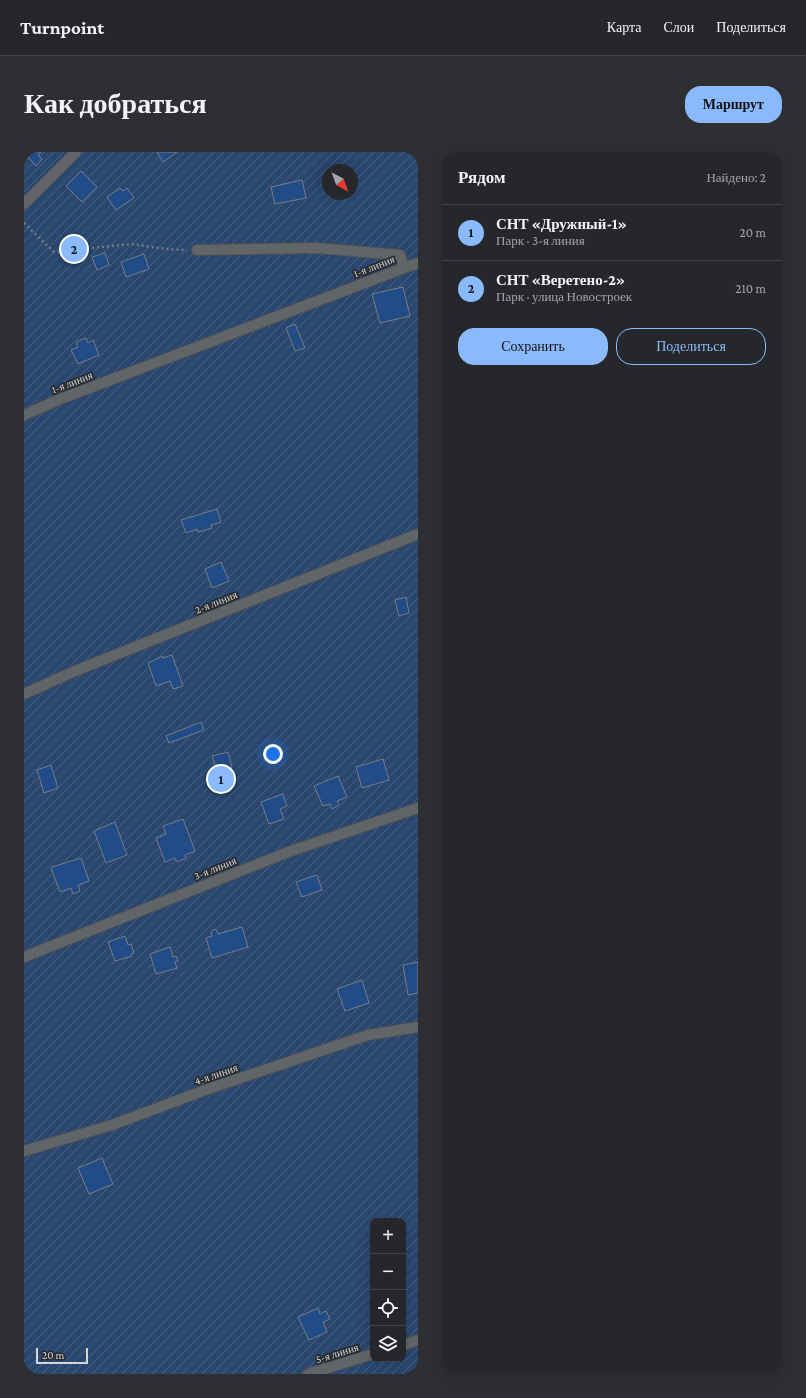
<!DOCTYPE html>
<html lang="ru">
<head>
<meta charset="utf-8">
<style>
  :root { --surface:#26272a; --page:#2e2f32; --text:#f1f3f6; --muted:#a4a5a8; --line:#424447; --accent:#8bbafc }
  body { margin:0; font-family:"Crimson Pro",serif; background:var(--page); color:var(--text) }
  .controls { position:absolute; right:12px; bottom:12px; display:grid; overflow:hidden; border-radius:8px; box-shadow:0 4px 16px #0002 }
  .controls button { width:36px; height:36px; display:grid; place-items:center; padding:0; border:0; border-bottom:1px solid var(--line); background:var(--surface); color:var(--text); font:20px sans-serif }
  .compass { position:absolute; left:298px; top:12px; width:36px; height:36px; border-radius:50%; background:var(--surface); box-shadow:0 4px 16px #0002; rotate:139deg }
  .scale { position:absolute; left:12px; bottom:10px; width:52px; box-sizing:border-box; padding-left:4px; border:2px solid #d4d6d8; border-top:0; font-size:11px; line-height:14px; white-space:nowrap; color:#d4d6d8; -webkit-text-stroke:3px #282a2e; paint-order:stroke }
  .you { position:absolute; left:249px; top:602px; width:14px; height:14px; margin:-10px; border:3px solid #fff; border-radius:50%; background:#1a73e8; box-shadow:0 0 0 6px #1a73e833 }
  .badge { display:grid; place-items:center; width:26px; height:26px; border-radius:50%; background:var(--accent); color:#111; font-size:13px; font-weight:700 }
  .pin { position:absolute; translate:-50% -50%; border:2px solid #fff; box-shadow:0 1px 4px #0006 }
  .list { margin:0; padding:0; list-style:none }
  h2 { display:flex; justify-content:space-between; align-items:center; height:52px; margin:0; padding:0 16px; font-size:17px }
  h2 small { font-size:13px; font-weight:400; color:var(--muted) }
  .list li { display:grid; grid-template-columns:26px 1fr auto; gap:12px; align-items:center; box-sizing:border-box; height:56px; padding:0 16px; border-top:1px solid var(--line) }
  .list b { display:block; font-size:15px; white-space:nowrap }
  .list p { margin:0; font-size:13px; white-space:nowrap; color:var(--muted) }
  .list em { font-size:13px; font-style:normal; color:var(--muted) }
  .actions { display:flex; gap:8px; padding:12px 16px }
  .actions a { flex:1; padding:9px 0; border:1px solid var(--accent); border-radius:16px; text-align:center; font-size:14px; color:var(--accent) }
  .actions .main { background:var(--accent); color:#111 }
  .icon { flex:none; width:22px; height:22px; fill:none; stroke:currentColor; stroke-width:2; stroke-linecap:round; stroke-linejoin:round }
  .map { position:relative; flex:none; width:394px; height:1222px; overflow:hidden; border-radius:16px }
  header { display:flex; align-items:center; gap:24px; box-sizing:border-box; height:56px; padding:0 20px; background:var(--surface); border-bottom:1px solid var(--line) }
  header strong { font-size:19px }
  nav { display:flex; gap:22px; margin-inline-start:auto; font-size:14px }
  .intro { display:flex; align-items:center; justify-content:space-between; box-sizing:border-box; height:96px; padding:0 24px }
  h1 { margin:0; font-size:28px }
  .button { padding:10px 18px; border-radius:16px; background:var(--accent); color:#111; font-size:14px; font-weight:700 }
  main { display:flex; gap:24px; padding:0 24px }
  aside { flex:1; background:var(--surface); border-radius:16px; box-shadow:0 4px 16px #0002 }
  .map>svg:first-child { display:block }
  .garden { fill:url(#garden-furrows); fill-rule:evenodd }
  .building { fill:#224c87; stroke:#7a7d81 }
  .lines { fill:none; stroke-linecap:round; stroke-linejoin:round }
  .street-casing { stroke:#4e5053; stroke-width:12 }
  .path { stroke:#77797c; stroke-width:2.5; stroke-dasharray:2 3; stroke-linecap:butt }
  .street { stroke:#626568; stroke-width:10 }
  .labels { text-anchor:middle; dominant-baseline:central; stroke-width:3.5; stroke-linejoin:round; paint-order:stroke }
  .street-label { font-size:11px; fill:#d4d6d8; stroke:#282a2e }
</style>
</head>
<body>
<header>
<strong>Turnpoint</strong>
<nav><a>Карта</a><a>Слои</a><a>Поделиться</a></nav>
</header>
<div class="intro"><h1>Как добраться</h1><a class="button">Маршрут</a></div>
<main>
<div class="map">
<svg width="394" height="1222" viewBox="0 0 394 1222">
  <defs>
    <pattern id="garden-furrows" width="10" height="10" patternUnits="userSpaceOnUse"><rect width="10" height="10" fill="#2a476f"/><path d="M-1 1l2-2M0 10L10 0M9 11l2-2" fill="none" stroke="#486183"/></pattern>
  </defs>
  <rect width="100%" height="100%" fill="#323438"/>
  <path class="garden" d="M0,0H394V1222H0ZM304,18H328V42H304ZM349,1069H379V1207H349Z"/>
  <g class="building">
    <polygon points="8,0 17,0 14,3 18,7 12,14 3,4"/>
    <polygon points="133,0 153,0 139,10"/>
    <polygon points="57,19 73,35 58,50 42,34"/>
    <polygon points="278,28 282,46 251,52 247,35"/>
    <polygon points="96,36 99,39 103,36 110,46 92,58 83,45"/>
    <polygon points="81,101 85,113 73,118 68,105"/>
    <polygon points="120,102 125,117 102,125 97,110"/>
    <polygon points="379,135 386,164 356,171 348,142"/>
    <polygon points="271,172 281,196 271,199 262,176"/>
    <polygon points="62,186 64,191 69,188 75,203 54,212 47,198 54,195 52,190"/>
    <polygon points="193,357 197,370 187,373 188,376 174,380 173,377 162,381 157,368"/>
    <polygon points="197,410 205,429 188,436 181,417"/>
    <polygon points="382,445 385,461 375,464 371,448"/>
    <polygon points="148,503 159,534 149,537 146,529 132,534 124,511 139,504 139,506"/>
    <polygon points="177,570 180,578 145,591 142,584"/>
    <polygon points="204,600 208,615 193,620 188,604"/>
    <polygon points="359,607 365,628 338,636 332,615"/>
    <polygon points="27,613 34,636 20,641 13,618"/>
    <polygon points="314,624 323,645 313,649 315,653 308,657 306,652 299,654 290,634"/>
    <polygon points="259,642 263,654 256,657 260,667 245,672 237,650"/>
    <polygon points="159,667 171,699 161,703 162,706 153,710 151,706 141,710 132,686 142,682 139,674"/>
    <polygon points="91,670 103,703 82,711 70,679"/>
    <polygon points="57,706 65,729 54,733 56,739 49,742 47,736 36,740 27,716 28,715"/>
    <polygon points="293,723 298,738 278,745 272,730"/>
    <polygon points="218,775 224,795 188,806 182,786 188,784 187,781 188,779 191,777 193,779 194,782"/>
    <polygon points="101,784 104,793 107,792 110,801 107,802 108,804 91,809 84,790"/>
    <polygon points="146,795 149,805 152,804 154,809 151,810 153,816 132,822 126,802"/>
    <polygon points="394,810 394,841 384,843 379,813"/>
    <polygon points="338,828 345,851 321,859 313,837"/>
    <polygon points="78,1006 89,1032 65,1042 54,1016"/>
    <polygon points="294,1156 296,1162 302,1159 306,1167 299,1170 303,1180 285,1188 274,1165"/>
  </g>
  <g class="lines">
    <g class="street-casing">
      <g id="street">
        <polyline points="0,52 52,0"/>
        <polyline points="380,116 394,111"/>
        <polyline points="0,263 34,248 380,116 376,103 293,96 173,98"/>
        <polyline points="0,542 51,519 394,382"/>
        <polyline points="0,805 267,699 394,656"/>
        <polyline points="0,999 88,973 184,937 344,883 394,875"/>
        <polyline points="379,1193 394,1188"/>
        <polyline points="284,1222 349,1202"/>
      </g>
    </g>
    <polyline class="path" points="0,71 30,100 108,92 142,97 160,98"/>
    <use href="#street" class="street"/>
  </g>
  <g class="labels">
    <g class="street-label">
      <text transform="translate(350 114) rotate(-21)">1-я линия</text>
      <text transform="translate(48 230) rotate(-21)">1-я линия</text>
      <text transform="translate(192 450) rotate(-22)">2-я линия</text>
      <text transform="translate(191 716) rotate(-22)">3-я линия</text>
      <text transform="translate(192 922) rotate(-19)">4-я линия</text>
      <text transform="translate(313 1201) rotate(-17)">5-я линия</text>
    </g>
  </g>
</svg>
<div class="controls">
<button>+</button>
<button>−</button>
<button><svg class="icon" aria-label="locate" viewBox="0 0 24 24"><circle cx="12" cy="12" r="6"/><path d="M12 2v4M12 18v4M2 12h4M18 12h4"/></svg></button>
<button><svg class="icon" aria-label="layers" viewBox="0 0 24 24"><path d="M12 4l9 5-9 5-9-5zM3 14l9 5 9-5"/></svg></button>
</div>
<svg class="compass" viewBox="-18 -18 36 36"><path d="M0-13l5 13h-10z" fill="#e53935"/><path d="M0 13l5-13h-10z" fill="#a4a5a8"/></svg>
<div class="scale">20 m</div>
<div class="you"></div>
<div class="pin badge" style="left:197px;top:627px">1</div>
<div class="pin badge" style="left:50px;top:97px">2</div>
</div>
<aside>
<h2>Рядом<small>Найдено: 2</small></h2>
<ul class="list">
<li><span class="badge">1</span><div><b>СНТ «Дружный-1»</b><p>Парк · 3-я линия</p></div><em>20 m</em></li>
<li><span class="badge">2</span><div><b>СНТ «Веретено-2»</b><p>Парк · улица Новостроек</p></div><em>210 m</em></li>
</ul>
<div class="actions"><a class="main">Сохранить</a><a>Поделиться</a></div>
</aside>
</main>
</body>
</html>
